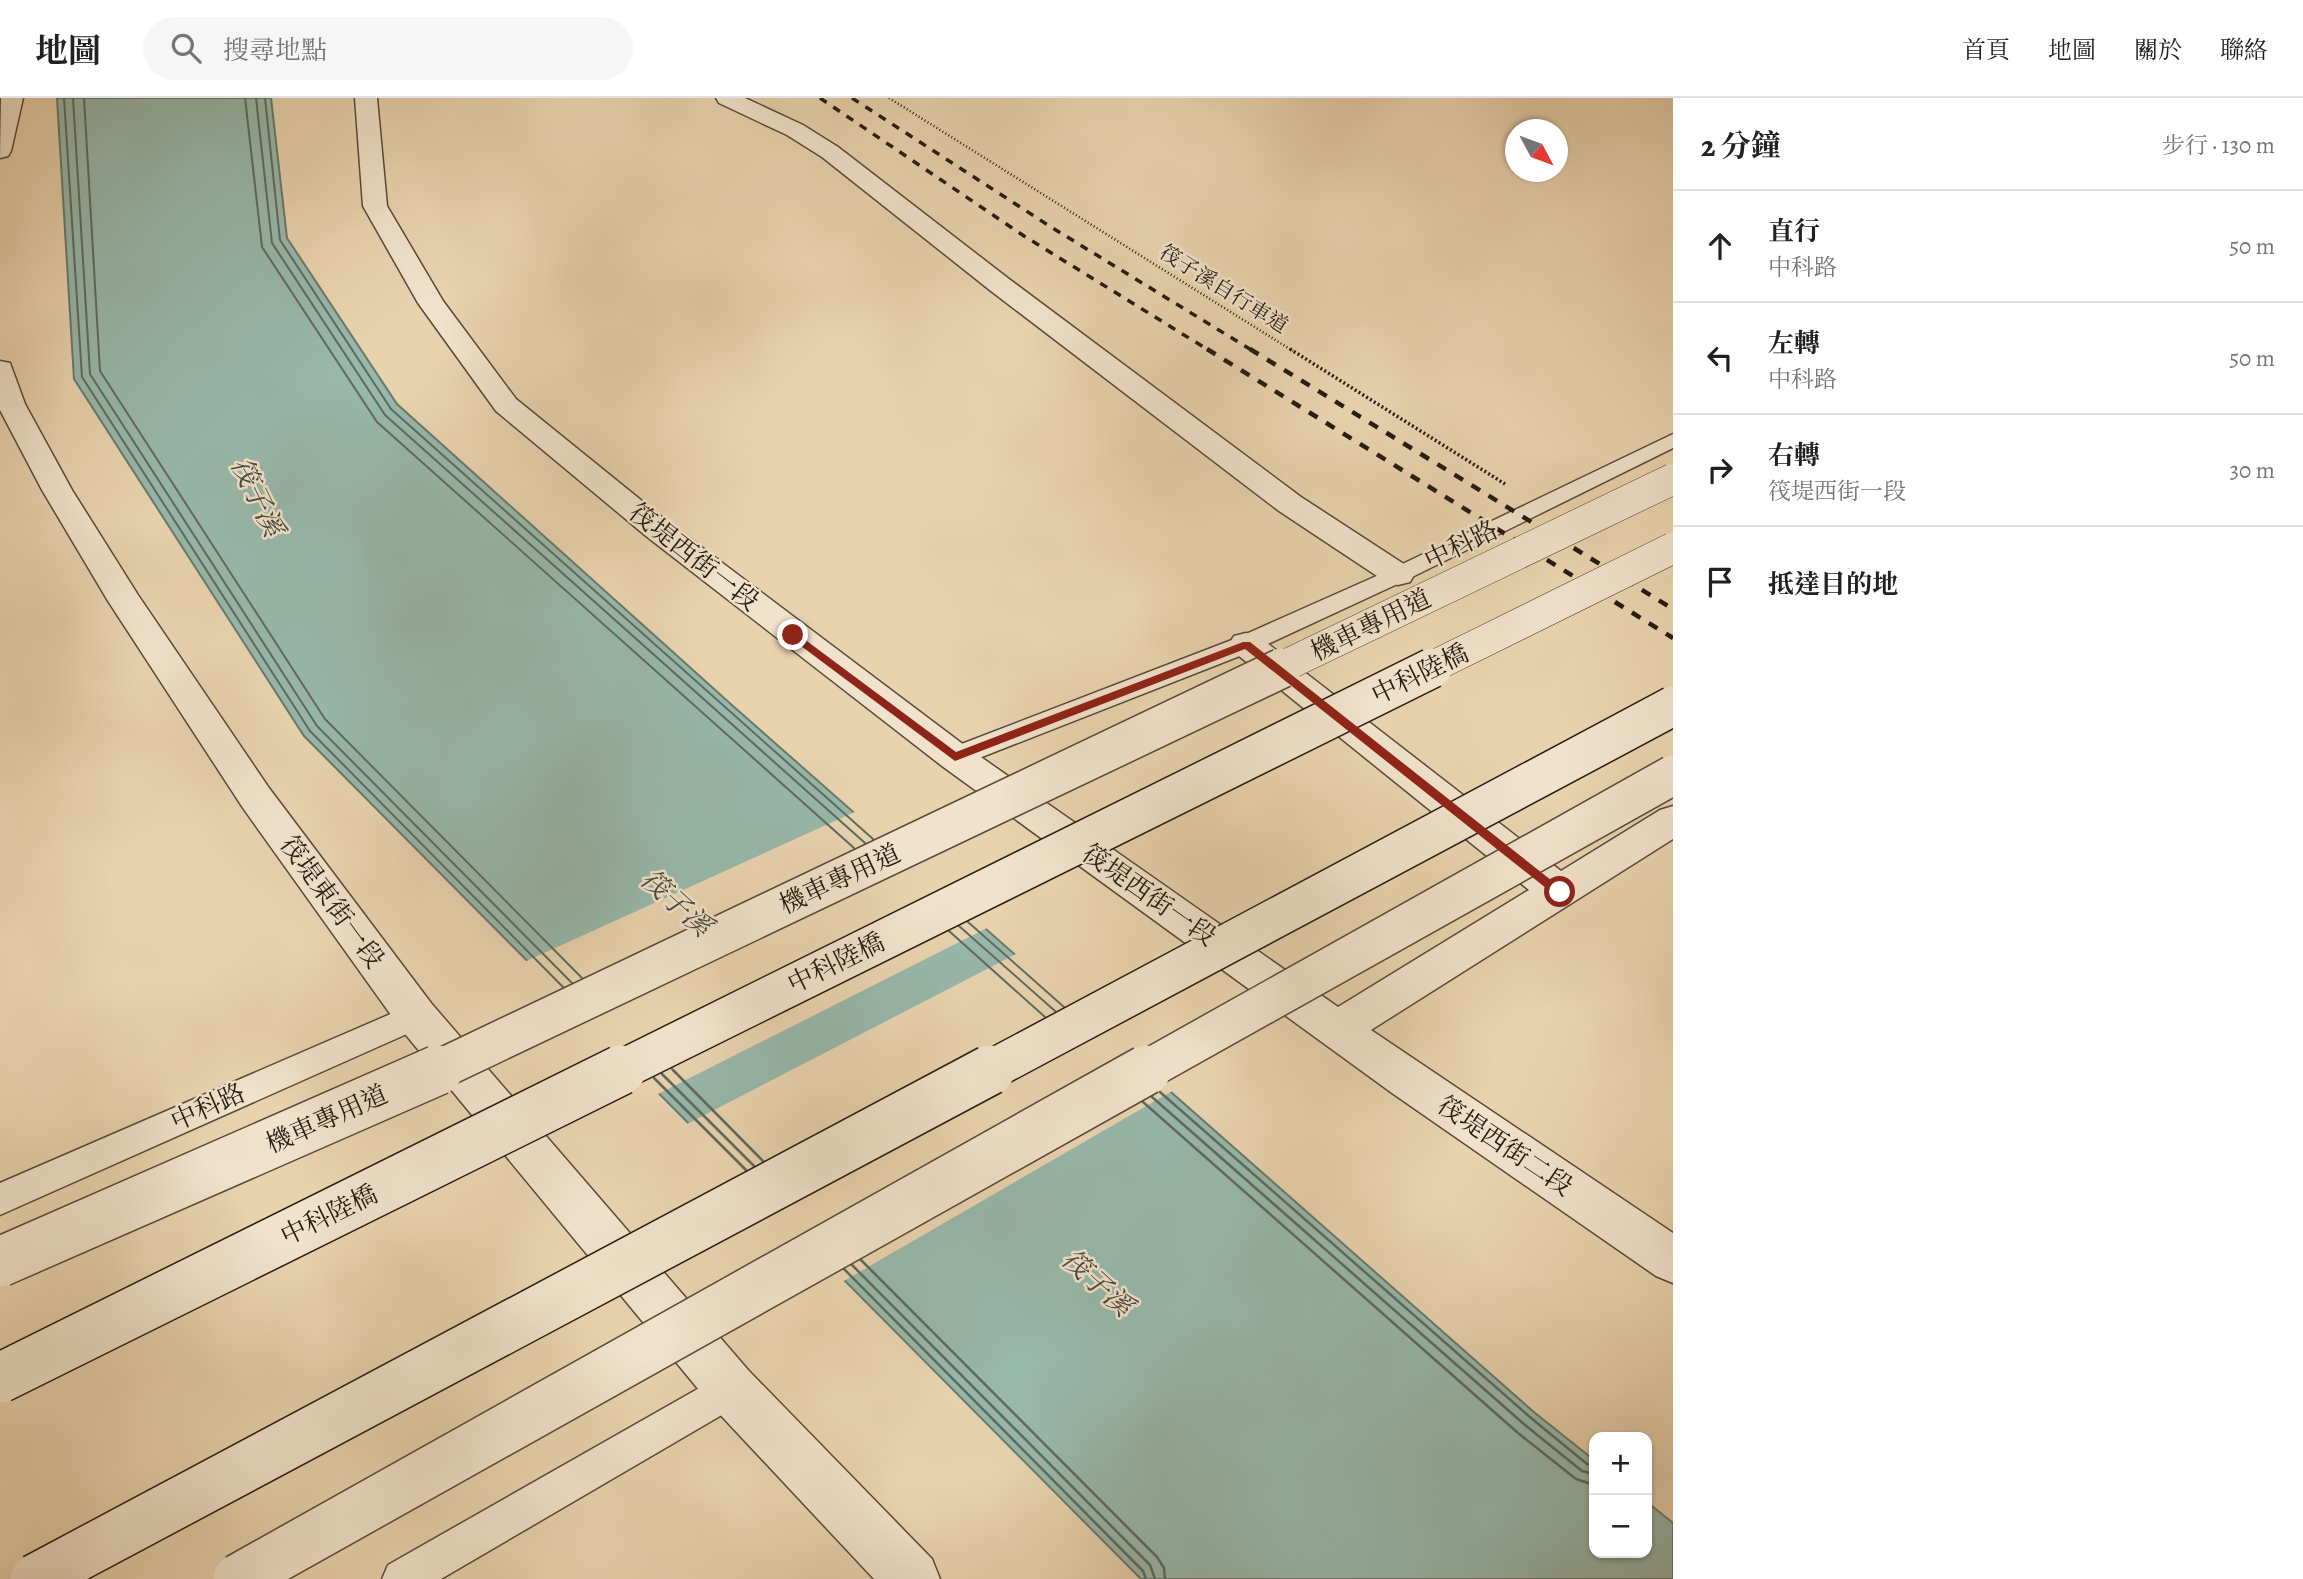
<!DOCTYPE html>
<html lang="zh-TW">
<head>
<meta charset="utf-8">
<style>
  :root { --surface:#fff; --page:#f6f6f6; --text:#202124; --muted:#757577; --line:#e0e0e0 }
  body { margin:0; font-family:Alegreya,"Noto Serif TC",serif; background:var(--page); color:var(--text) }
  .controls { position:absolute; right:21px; bottom:21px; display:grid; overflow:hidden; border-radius:14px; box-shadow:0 2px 5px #0004 }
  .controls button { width:63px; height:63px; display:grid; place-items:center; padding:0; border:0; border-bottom:2px solid var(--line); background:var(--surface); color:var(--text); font:35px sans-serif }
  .compass { position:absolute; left:1505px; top:21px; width:63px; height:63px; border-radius:50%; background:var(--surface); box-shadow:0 2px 5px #0004; rotate:131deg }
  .stop { position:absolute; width:21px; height:21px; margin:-16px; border:5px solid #8f2418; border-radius:50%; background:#fff }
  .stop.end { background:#8f2418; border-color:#fff; box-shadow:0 2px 7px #0008 }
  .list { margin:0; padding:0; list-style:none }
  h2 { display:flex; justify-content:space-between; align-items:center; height:91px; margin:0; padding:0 28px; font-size:30px }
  h2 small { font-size:23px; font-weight:400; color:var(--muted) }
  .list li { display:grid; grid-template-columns:46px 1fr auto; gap:21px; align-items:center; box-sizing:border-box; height:112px; padding:0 28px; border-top:2px solid var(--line) }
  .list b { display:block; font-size:26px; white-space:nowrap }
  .list p { margin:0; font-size:23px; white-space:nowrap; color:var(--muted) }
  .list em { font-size:23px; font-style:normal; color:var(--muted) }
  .icon { flex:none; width:38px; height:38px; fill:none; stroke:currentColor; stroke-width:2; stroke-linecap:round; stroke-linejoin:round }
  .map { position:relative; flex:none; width:1673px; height:1481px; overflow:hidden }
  header { display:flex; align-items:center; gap:42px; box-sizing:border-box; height:98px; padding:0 35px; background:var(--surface); border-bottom:2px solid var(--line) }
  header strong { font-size:33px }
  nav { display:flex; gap:38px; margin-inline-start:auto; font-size:24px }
  .search { width:490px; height:63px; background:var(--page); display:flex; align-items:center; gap:18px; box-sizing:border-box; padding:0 24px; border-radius:38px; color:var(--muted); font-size:26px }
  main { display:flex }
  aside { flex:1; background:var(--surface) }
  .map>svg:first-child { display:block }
  .water { fill:#97b8ab; stroke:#69796d; stroke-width:2 }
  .pier { fill:#e9d3af }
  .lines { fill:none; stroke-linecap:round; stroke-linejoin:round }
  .shore-far1 { stroke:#5e6a5e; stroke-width:2 }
  .shore { stroke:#5e6a5e; stroke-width:2.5 }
  .lane-casing { stroke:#564938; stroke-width:3 }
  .street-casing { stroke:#564938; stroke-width:3 }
  .path-far1 { stroke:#251b10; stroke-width:2.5; stroke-dasharray:1 2.5; stroke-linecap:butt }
  .path { stroke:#251b10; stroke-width:3.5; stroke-dasharray:2 2.5; stroke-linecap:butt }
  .lane { fill:#f1e2cb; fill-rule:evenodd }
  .street { fill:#f1e2cb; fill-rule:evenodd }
  .rail-far1 { stroke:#251b10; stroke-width:3.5; stroke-dasharray:8 8; stroke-linecap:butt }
  .rail { stroke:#251b10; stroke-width:4.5; stroke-dasharray:10 10; stroke-linecap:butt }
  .street-bridge-far2-casing { stroke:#564938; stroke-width:32; stroke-linecap:butt }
  .street-bridge-far1-casing { stroke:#564938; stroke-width:42; stroke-linecap:butt }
  .street-bridge-casing { stroke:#564938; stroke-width:52; stroke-linecap:butt }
  .secondary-bridge-far2-casing { stroke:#251b10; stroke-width:32; stroke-linecap:butt }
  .secondary-bridge-far1-casing { stroke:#251b10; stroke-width:42; stroke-linecap:butt }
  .secondary-bridge-casing { stroke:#251b10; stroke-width:52; stroke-linecap:butt }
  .street-bridge-far2 { stroke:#f1e2cb; stroke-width:31 }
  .street-bridge-far1 { stroke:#f1e2cb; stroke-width:39 }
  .street-bridge { stroke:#f1e2cb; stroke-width:49 }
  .secondary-bridge-far2 { stroke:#f1e2cb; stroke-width:31 }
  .secondary-bridge-far1 { stroke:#f1e2cb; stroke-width:39 }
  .secondary-bridge { stroke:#f1e2cb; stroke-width:49 }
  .route { fill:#8f2418 }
  .labels { text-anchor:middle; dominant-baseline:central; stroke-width:5; stroke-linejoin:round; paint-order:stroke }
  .far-street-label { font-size:21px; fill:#251b10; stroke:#f1e2cb }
  .street-label { font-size:26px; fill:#251b10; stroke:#f1e2cb }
  .water-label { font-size:28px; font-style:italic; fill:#474a3e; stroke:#f1e2cb }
</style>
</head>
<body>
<header>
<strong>地圖</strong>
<div class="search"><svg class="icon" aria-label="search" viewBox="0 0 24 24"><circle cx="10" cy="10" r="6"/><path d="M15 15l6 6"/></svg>搜尋地點</div>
<nav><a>首頁</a><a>地圖</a><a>關於</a><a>聯絡</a></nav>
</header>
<main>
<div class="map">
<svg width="1673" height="1481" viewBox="0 0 1673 1481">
  <rect width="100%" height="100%" fill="#e9d3af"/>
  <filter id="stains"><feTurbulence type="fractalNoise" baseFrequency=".00286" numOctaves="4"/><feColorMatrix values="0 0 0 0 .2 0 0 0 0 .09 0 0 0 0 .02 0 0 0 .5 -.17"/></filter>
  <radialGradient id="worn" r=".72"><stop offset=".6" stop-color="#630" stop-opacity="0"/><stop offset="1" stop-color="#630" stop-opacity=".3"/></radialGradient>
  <polygon class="water" points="57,0 271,0 287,140 397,306 733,608 1535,1315 1594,1362 1594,1455 1647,1455 1647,1404 1673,1425 1673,1481 1141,1481 304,638 74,281"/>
  <g class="pier">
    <polygon points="857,713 989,829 656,997 524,864"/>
    <polygon points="1018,855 1174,992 842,1184 685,1027"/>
  </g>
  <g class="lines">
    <g class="shore-far1">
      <polyline points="64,0 82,279 310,633 563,889"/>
      <polyline points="73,0 90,276 317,628 572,885"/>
      <polyline points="84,0 100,273 325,621 582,880"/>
      <polyline points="245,0 262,149 377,324 854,750"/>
      <polyline points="256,0 272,145 385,317 865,745"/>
      <polyline points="265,0 280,142 391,311 873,741"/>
      <polyline points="968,824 1064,909"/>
      <polyline points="959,828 1055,913"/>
      <polyline points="949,833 1045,919"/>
      <polyline points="672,971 675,974"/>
    </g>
    <g class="shore">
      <polyline points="673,972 763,1063"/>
      <polyline points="662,976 754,1068"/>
      <polyline points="654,980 746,1072"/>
      <polyline points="1160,994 1531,1320 1587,1366 1594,1367"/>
      <polyline points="1152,999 1525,1327 1582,1373 1594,1376"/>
      <polyline points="1143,1004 1518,1335 1576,1381 1594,1387"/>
      <polyline points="861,1162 1157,1459 1164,1470 1165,1481"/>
      <polyline points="852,1167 1150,1467 1155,1481"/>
      <polyline points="844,1171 1143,1473 1146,1481"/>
    </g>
    <g class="lane-casing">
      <g id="lane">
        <polygon points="1673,336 1673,350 1406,482 1255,552 964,666 955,669 946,666 942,659 946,652 1237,540 1390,472"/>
        <polygon points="416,905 427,909 431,918 427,927 0,1117 0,1085"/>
        <polygon points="731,1272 744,1278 750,1291 744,1304 441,1481 382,1481 388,1467"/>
      </g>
    </g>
    <g class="street-casing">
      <g id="street">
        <polygon points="1,0 23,0 11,53 8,58 0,60"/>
        <polygon points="355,0 377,0 387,108 443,203 516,301 668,424 968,650 1338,909 1529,792 1234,554 1229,546 1234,538 1246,535 1258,538 1561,773 1660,712 1673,708 1673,741 1371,932 1673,1135 1673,1185 1656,1178 1392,995 942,668 646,438 496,313 418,205 363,108"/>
        <polygon points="716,0 745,0 803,27 838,49 1009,181 1301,399 1410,470 1414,477 1410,484 1398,487 1386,484 1279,413 991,193 822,59 787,37 719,5"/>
        <polygon points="0,263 10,265 25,306 72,392 138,497 269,690 431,905 749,1273 932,1461 940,1481 874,1481 713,1309 401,931 243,710 108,503 42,392 0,312"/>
      </g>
    </g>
    <polyline class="path-far1" points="889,0 1293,253"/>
    <polyline class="path" points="1290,251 1505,386"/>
    <use href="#lane" class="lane"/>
    <use href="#street" class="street"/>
    <g class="rail-far1">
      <polyline points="820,0 1024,138 1210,253"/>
      <polyline points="852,0 1051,129 1253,253"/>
    </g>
    <g class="rail">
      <polyline points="1207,251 1673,540"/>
      <polyline points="1250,251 1673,511"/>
    </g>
    <g class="street-bridge-far2-casing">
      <polyline id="street-bridge-far2" points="1278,571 1673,381"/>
    </g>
    <g class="street-bridge-far1-casing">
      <g id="street-bridge-far1">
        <polyline points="434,974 1282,570"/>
        <polyline points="1143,974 1673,677"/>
      </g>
    </g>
    <g class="street-bridge-casing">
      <g id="street-bridge">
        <polyline points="0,1164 438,972"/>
        <polyline points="238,1481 1146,972"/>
      </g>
    </g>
    <g class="secondary-bridge-far2-casing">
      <polyline id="secondary-bridge-far2" points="1428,571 1673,450"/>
    </g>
    <g class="secondary-bridge-far1-casing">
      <g id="secondary-bridge-far1">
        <polyline points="617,974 1432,570"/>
        <polyline points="987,974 1673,608"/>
      </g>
    </g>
    <g class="secondary-bridge-casing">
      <g id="secondary-bridge">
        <polyline points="0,1280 621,972"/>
        <polyline points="35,1481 990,972"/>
      </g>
    </g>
    <use href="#street-bridge-far2" class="street-bridge-far2"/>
    <use href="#street-bridge-far1" class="street-bridge-far1"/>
    <use href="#street-bridge" class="street-bridge"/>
    <use href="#secondary-bridge-far2" class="secondary-bridge-far2"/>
    <use href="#secondary-bridge-far1" class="secondary-bridge-far1"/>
    <use href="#secondary-bridge" class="secondary-bridge"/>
  </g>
  <polygon class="route" points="789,535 796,535 956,654 1243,544 1250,544 1566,794 1560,799 1556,798 1245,551 955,663 789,539"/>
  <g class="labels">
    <g class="far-street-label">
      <text transform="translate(1224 191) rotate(32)">筏子溪自行車道</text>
    </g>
    <g class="street-label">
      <text transform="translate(1461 447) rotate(-26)">中科路</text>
      <text transform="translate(694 459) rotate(38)">筏堤西街一段</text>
      <text transform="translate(1371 527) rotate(-26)">機車專用道</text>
      <text transform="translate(1420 576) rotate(-26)">中科陸橋</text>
      <text transform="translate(840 781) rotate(-25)">機車專用道</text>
      <text transform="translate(1149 797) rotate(35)">筏堤西街一段</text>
      <text transform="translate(332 804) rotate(54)">筏堤東街一段</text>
      <text transform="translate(836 865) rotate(-26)">中科陸橋</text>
      <text transform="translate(208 1009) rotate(-24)">中科路</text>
      <text transform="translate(327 1021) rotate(-24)">機車專用道</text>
      <text transform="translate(1505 1048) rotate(34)">筏堤西街二段</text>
      <text transform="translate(329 1117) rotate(-26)">中科陸橋</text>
    </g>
    <g class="water-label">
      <text transform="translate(257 399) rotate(64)">筏子溪</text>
      <text transform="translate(676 805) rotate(42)">筏子溪</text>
      <text transform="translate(1097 1185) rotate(42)">筏子溪</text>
    </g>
  </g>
  <rect width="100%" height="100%" filter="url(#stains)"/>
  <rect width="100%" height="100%" fill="url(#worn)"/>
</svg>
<div class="controls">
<button>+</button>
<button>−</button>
</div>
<svg class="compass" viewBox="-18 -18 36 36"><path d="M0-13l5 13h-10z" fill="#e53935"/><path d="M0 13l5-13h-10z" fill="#757577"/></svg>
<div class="stop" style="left:1560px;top:794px"></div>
<div class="stop end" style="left:793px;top:537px"></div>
</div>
<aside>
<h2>2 分鐘<small>步行 · 130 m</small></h2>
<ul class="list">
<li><svg class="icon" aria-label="ahead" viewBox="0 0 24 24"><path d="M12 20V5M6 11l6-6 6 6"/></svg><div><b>直行</b><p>中科路</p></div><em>50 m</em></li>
<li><svg class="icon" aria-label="left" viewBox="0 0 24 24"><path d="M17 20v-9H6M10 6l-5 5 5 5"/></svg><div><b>左轉</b><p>中科路</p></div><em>50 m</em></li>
<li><svg class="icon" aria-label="right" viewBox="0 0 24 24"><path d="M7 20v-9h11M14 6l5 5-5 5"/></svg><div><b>右轉</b><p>筏堤西街一段</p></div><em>30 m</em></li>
<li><svg class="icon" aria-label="arrive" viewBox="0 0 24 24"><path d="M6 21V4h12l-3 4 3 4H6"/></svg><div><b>抵達目的地</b></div></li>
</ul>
</aside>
</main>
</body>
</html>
